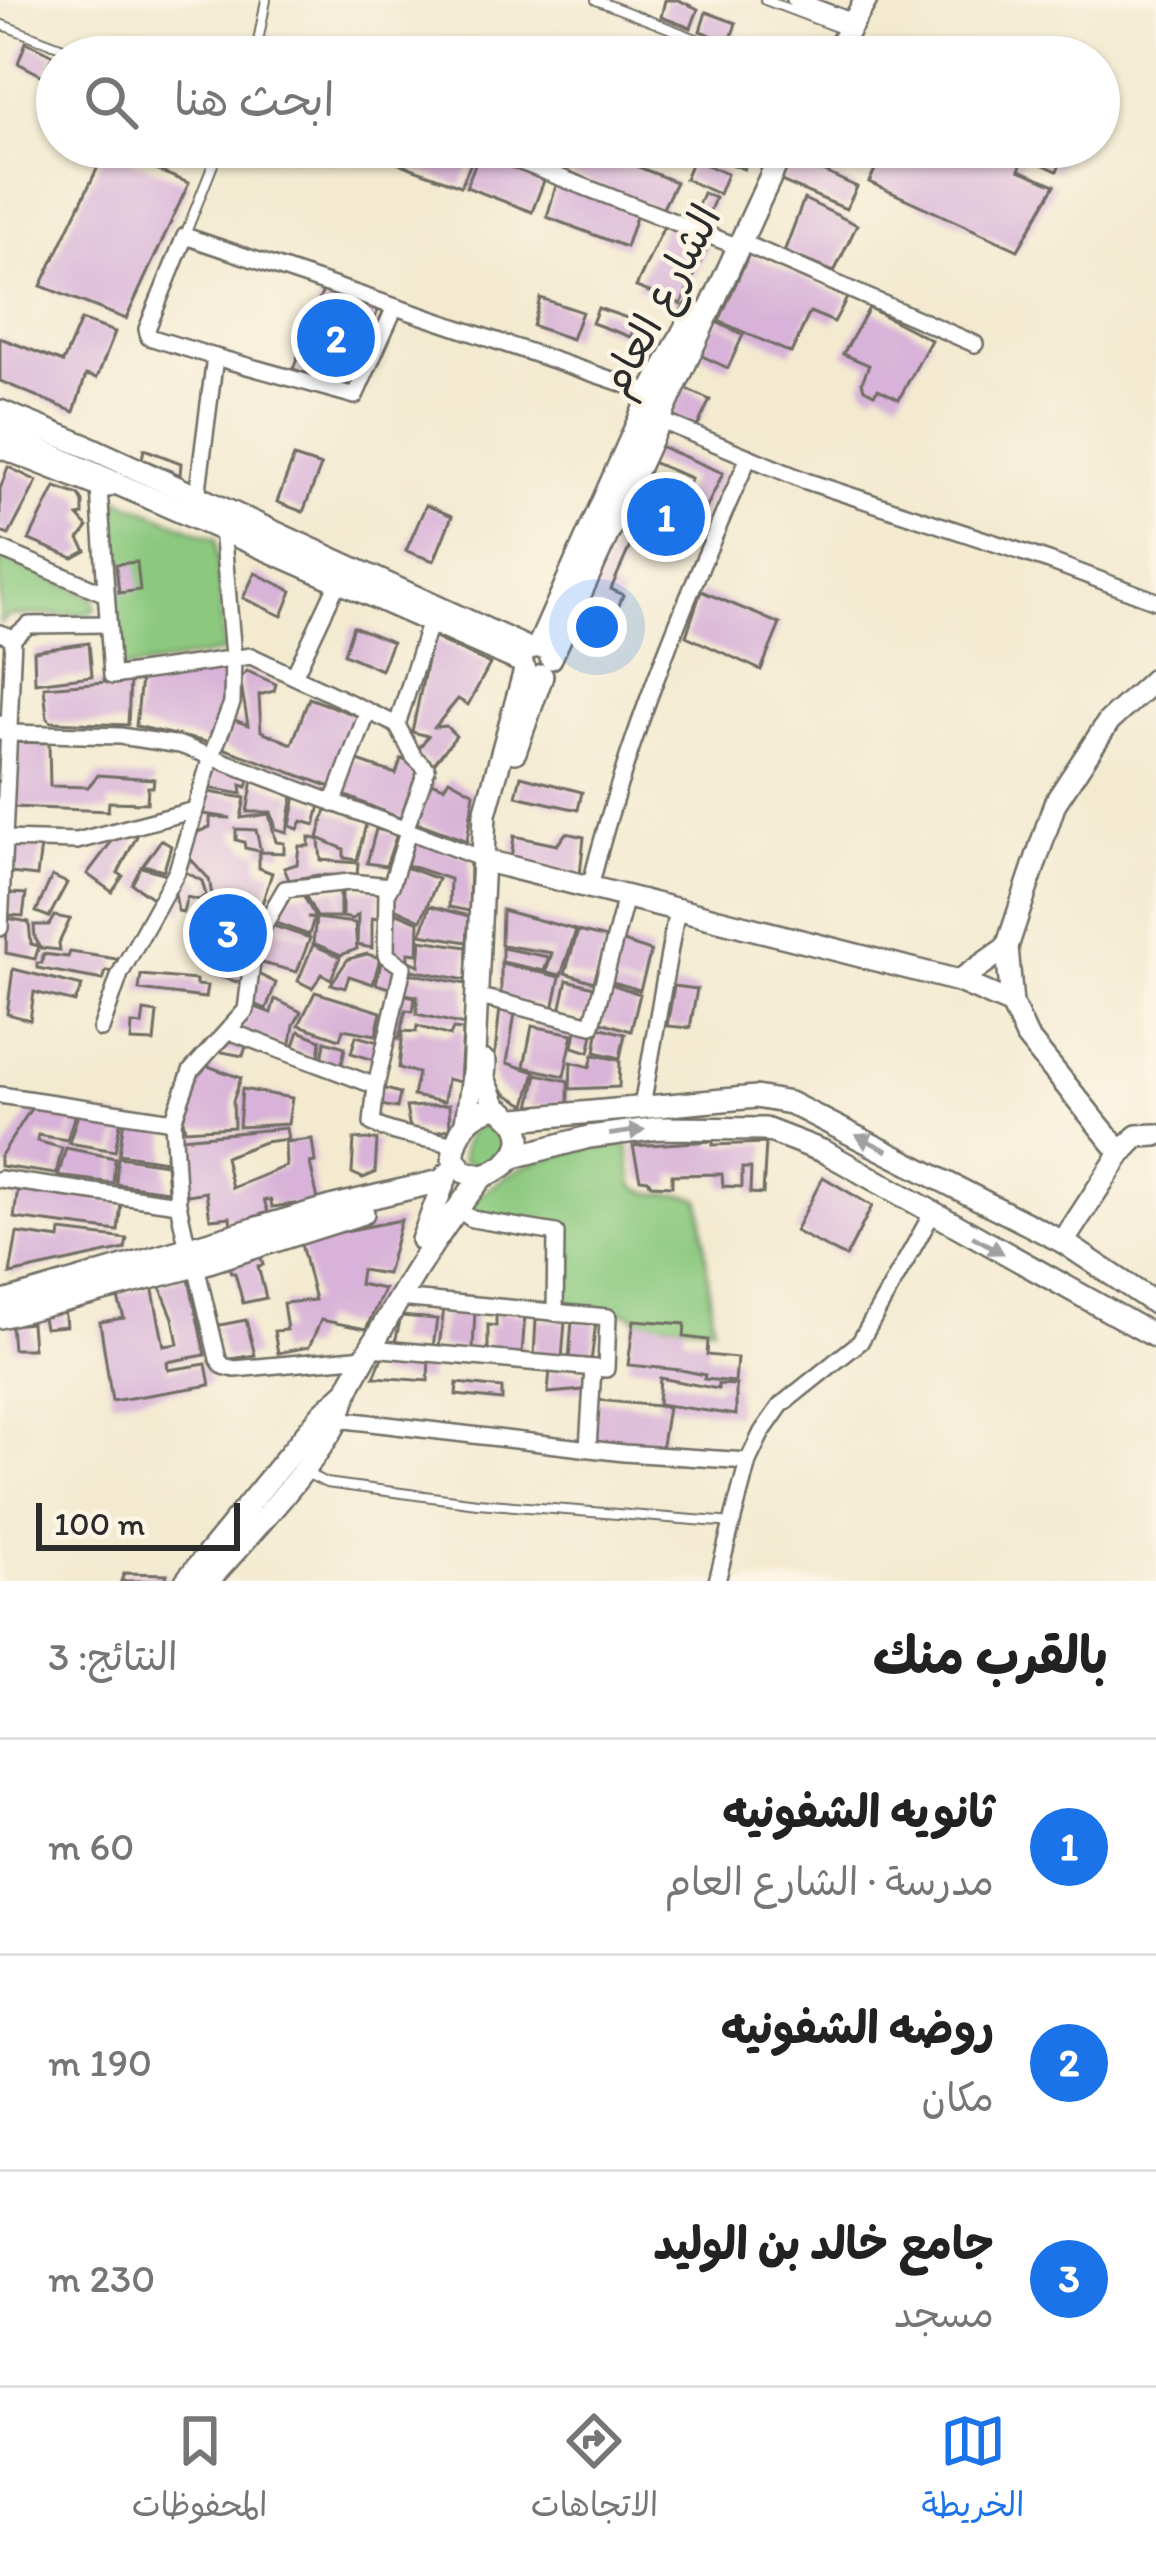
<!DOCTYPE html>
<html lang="ar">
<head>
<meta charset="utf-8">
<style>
  :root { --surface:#fff; --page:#f6f6f6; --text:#222; --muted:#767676; --line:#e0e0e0; --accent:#1a73e8 }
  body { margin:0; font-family:Itim,"Playpen Sans Arabic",sans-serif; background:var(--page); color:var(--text); direction:rtl }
  .scale { position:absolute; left:36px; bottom:30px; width:204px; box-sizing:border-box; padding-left:12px; border:6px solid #2b2b2b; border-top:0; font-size:33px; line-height:42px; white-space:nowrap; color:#2b2b2b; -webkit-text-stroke:9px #fcf5e5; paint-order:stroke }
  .you { position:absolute; left:597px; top:627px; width:42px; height:42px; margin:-30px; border:9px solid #fff; border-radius:50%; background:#1a73e8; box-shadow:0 0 0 18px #1a73e833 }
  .badge { display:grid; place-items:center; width:78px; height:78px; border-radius:50%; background:var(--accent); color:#fff; font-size:39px; font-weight:700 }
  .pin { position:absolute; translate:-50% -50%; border:6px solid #fff; box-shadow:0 3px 12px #0006 }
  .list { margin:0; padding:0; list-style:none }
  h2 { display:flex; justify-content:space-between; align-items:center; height:156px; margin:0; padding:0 48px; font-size:51px }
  h2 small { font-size:39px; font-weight:400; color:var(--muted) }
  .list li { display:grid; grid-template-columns:78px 1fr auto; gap:36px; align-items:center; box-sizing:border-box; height:216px; padding:0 48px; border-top:3px solid var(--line) }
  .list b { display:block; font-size:45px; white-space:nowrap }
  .list p { margin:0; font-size:39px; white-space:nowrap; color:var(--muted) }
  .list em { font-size:39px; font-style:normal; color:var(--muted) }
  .icon { flex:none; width:66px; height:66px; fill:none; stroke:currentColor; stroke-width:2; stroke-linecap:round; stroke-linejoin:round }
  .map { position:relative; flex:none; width:1156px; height:1581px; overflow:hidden; direction:ltr }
  .search { position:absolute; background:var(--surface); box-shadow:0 3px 9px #0004; left:36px; right:36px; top:36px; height:132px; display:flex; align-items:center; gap:30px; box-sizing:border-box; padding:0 42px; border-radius:66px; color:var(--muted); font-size:45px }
  .sheet { height:804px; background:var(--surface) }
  nav { display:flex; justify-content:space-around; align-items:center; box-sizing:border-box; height:168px; border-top:3px solid var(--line); background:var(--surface); font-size:33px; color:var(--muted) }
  nav a { display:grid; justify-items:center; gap:6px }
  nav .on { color:var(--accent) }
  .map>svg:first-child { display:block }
  .green { fill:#8cc97f; stroke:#5c7a55; stroke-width:3 }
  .building { fill:#d8b2d8 }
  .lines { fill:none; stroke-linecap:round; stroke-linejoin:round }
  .lane-casing { stroke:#716e65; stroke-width:12 }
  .street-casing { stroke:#716e65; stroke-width:20 }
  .secondary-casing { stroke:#716e65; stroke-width:26 }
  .lane { stroke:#fff; stroke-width:8 }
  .street { stroke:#fff; stroke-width:15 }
  .secondary { stroke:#fff; stroke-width:21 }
  .oneway { fill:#a0a0a0 }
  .labels { text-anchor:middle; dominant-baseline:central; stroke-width:9; stroke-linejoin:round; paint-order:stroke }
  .street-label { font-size:42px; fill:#2b2b2b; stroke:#fcf5e5 }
</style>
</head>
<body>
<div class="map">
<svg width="1156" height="1581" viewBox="0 0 1156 1581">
  <rect width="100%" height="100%" fill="#fcf5e5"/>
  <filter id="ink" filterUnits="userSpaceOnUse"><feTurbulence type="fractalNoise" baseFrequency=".00833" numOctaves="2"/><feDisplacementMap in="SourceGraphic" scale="24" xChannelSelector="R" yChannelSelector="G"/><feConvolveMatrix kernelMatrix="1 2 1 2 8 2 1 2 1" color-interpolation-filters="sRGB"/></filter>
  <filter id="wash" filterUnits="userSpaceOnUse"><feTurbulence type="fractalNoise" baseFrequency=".004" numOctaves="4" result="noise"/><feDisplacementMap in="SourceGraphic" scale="48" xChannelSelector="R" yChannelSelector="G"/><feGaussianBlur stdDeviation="2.7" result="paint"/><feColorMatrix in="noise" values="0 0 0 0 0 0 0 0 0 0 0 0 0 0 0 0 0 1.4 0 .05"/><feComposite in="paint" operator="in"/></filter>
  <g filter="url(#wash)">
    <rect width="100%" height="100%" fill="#f3ead0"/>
    <g class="green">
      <polygon points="106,494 216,539 224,652 117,671"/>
      <polygon points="0,557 94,597 95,609 88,614 9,616 0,623"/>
      <path d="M491,1116L508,1126V1150L481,1170L463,1161C461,1136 471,1127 491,1116Z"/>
      <path d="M625,1144L628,1146L633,1186C653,1200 679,1189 700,1200L713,1326L639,1321L627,1313L562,1305L561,1231L469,1214L466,1208C515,1161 559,1150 625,1144Z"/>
    </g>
    <g id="blocks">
      <g class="building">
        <polygon points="665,0 678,0 698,9 691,28 661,17"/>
        <polygon points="706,12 736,23 730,42 700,31"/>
        <polygon points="662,38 690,49 687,57 656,57"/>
        <polygon points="26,42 53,55 43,76 18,63"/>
        <polygon points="467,147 476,151 461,186 356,148"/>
        <polygon points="522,147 589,147 676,182 662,210 520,155"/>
        <polygon points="701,147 751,147 754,148 744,169 699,152"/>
        <polygon points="886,147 1068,147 1057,171 1025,156 1019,170 1055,185 1018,250 869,182"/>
        <polygon points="106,150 189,183 126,319 41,286"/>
        <polygon points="480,152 545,178 532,212 466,187"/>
        <polygon points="792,157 857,187 846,209 781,181"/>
        <polygon points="693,159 727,174 719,194 685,179"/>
        <polygon points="557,182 637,214 626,247 547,217"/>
        <polygon points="703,193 715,198 703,228 691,222"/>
        <polygon points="804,199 857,225 834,272 784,252"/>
        <polygon points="665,224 708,245 681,304 636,287"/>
        <polygon points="749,254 847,298 834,322 810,312 791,353 719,321"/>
        <polygon points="323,290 379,308 346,386 293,369"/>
        <polygon points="540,298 582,312 572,339 533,326"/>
        <polygon points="598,308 636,321 631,337 592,323"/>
        <polygon points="869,308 931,340 899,399 878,389 874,394 864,389 862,382 869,365 843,354"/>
        <polygon points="81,320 115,332 97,378 86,375 74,412 0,381 0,338 63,362"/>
        <polygon points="714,321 743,335 728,368 700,355"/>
        <polygon points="682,387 710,400 697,427 669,416"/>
        <polygon points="657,445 723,473 703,515 680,505 691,478 649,461"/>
        <polygon points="144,449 181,463 180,475 142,459"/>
        <polygon points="294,457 321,466 303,512 277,502"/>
        <polygon points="8,467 37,481 9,535 0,532 0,489"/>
        <polygon points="55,487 79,495 83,502 83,515 78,516 88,527 79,539 86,551 73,558 29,540"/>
        <polygon points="426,505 452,516 434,561 406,551"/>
        <polygon points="619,532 634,537 611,589 623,595 615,616 587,603"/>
        <polygon points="137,562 140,590 119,593 116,564"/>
        <polygon points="255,573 292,591 282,616 243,598"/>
        <polygon points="701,591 780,624 761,670 686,636"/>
        <polygon points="353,626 392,642 381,670 344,654"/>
        <polygon points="432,637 490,664 468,705 458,699 435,727 446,726 456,736 432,766 415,754 428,736 412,732"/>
        <polygon points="89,643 92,676 35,683 34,651"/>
        <polygon points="227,664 228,693 211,743 136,726 141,678"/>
        <polygon points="247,671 276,684 274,691 259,695 261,731 292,744 309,698 361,717 334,788 223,748 234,720 248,725 240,678"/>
        <polygon points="130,680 128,725 51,722 47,718 44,687"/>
        <polygon points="14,742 49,743 50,786 88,787 98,775 154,779 153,787 148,787 147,803 109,802 108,811 13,807"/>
        <polygon points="352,759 396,774 401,759 424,767 404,820 339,793"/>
        <polygon points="214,764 250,778 247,787 241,785 242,794 208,788"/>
        <polygon points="521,776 582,792 578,810 516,796"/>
        <polygon points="449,779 474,793 467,841 410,820 425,780 444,787"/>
        <polygon points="253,780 293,795 287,832 276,829 271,812 247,812"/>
        <polygon points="208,792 245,798 241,818 269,814 276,842 284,843 284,853 261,852 256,830 236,829 236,840 244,842 245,848 259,851 259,868 272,873 259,913 213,900 209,879 186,854 198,832 210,827 210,817 231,818 203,814"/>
        <polygon points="296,796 320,805 315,825 302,821 298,829 290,826"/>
        <polygon points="326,809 366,824 357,860 344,858 344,849 318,838"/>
        <polygon points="376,829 397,834 386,866 367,863"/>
        <polygon points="140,830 118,873 123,876 112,892 87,874 115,837"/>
        <polygon points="566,833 584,837 580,875 511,859 514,836 557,845"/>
        <polygon points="309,837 319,840 321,860 358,863 357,876 318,875 289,880 284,868 297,864 299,846 309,846"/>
        <polygon points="415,838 470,858 469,911 449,907 450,879 407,865"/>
        <polygon points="161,840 171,846 164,870 143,865"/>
        <polygon points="12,845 41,846 37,876 10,873"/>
        <polygon points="141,867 167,874 154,899 132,884"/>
        <polygon points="405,867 438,879 421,920 390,906"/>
        <polygon points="184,871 202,881 206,895 199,900 187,897 183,912 178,911 174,888"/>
        <polygon points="52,876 67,883 49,917 36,912"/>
        <polygon points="342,888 380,890 378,919 372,918 372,948 357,945 358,915 353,919 342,917"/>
        <polygon points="340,889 340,917 317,917 303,891"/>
        <polygon points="301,891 315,917 307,917 314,918 309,935 270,921 284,896"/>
        <polygon points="9,893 26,894 23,916 8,915"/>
        <polygon points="214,904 254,914 243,957 218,952 216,960 203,958"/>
        <polygon points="430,906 469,916 467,942 421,934"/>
        <polygon points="390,910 419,922 418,954 408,953 408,960 389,950"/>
        <polygon points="502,910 576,930 561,975 546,972 552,953 501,945"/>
        <polygon points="54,916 70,919 59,943 60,950 41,948 35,938 34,925 49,925"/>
        <polygon points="7,918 29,922 31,944 39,946 35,959 6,953"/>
        <polygon points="316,918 355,923 357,949 341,955 313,943"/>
        <polygon points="268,924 310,938 297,972 254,961"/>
        <polygon points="578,931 607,938 594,982 565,973"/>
        <polygon points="421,940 467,947 466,980 411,970 410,961 419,965"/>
        <polygon points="617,940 651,951 640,990 606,980"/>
        <polygon points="313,945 340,957 331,979 322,974 312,988 298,981"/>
        <polygon points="502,948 549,957 544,971 502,962"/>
        <polygon points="70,952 117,959 113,972 106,971 103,980 37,968 37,963 42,963 43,954 68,957"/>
        <polygon points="367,954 380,958 373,984 349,976 345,988 331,984 348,959"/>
        <polygon points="222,959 244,961 241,983 213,975"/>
        <polygon points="382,959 400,967 393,989 376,984"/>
        <polygon points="501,963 560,977 553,1009 501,997"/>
        <polygon points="13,969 82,986 75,1002 34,992 30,1020 7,1014"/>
        <polygon points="252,971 276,983 266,1009 248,1002"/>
        <polygon points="408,973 466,984 464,1025 417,1014 417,996 404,994"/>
        <polygon points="141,975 196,980 196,985 207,986 205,998 139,990"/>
        <polygon points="567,980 594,987 586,1018 560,1011"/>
        <polygon points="605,982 640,994 631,1031 595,1020"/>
        <polygon points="674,986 697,989 690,1028 667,1026"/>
        <polygon points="315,992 381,1012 376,1035 343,1029 340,1039 299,1025"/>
        <polygon points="398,993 415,997 413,1011 406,1010 399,1039 388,1036"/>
        <polygon points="275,999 301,1012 294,1025 290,1048 241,1032 250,1005 271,1013"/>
        <polygon points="500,1008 515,1013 507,1063 535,1072 526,1105 506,1094 496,1083 493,1071"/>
        <polygon points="144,1011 157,1013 154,1042 131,1041 132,1024 142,1025"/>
        <polygon points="577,1025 594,1030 589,1052 573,1047"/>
        <polygon points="417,1026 450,1036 453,1029 463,1030 460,1082 447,1079 444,1102 413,1096 418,1073 399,1068 403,1031 416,1032"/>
        <polygon points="532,1026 573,1034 564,1076 524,1067"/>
        <polygon points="599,1027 625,1034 620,1058 595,1052"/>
        <polygon points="299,1031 321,1040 319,1059 293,1049"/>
        <polygon points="356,1036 378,1042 374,1060 351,1053"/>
        <polygon points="235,1039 247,1043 243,1056 217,1051"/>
        <polygon points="325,1041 345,1047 341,1069 322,1061"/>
        <polygon points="593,1055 620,1060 619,1087 570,1089 571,1062 590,1067"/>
        <polygon points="202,1064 241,1078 233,1101 234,1127 185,1130 182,1115 195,1071"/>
        <polygon points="537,1074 568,1081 568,1103 530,1107"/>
        <polygon points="379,1087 400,1093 397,1108 376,1104"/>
        <polygon points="242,1089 292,1098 288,1124 239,1127"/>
        <polygon points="34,1104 76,1111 67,1140 38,1135 37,1141 62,1148 56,1174 0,1166 0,1157"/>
        <polygon points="449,1105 450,1129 439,1131 440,1135 412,1129 409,1124 406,1107"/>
        <polygon points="79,1111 121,1118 115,1151 69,1143"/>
        <polygon points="124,1119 167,1127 166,1161 119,1154"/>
        <polygon points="286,1128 288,1139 264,1142 225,1157 232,1188 286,1166 285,1142 312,1139 315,1162 310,1163 318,1200 296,1208 295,1204 272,1207 271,1200 264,1200 268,1212 231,1225 230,1217 210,1219 206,1192 182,1196 181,1138"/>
        <polygon points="354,1139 377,1140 375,1173 363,1178 352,1173"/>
        <polygon points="713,1141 713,1145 766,1143 763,1194 750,1193 751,1168 742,1168 742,1187 723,1186 722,1174 672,1175 672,1186 651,1185 648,1180 640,1179 633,1146"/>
        <polygon points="66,1148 115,1158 113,1183 58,1176"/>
        <polygon points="118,1157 166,1164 168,1191 116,1184"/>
        <polygon points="823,1177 872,1206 846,1257 795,1231"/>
        <polygon points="18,1188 121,1203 118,1231 14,1218"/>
        <polygon points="401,1220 387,1274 361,1270 359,1284 384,1289 366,1329 321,1320 309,1347 278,1353 274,1331 287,1330 283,1303 315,1300 300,1240"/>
        <polygon points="61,1231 127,1239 125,1249 10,1274 17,1233 60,1239"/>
        <polygon points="259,1249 263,1265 258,1266 266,1298 243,1303 235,1273 231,1273 227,1260"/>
        <polygon points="188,1275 205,1355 167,1362 168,1370 206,1364 210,1385 112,1401 100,1322 124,1318 117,1295 152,1286 164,1346 178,1344 173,1318 159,1284"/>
        <polygon points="444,1308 475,1311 473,1349 439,1347"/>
        <polygon points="64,1309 66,1326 45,1328 42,1313"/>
        <polygon points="496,1311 525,1314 522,1354 488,1351 488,1325 496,1326"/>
        <polygon points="401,1316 437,1319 433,1347 395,1343"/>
        <polygon points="536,1319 565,1321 562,1359 534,1356"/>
        <polygon points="246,1320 255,1355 225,1360 215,1326"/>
        <polygon points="634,1320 685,1324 684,1337 708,1340 707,1355 737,1358 735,1382 704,1379 705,1375 681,1370 628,1365"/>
        <polygon points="572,1321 596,1322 591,1362 569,1360"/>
        <polygon points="31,1323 33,1349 13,1349 11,1325"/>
        <polygon points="384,1353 429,1357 428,1381 374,1377"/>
        <polygon points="550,1369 585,1372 583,1390 548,1393"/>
        <polygon points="660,1378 718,1389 718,1384 736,1385 736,1415 658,1404"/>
        <polygon points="457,1383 502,1388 502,1400 456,1395"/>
        <polygon points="598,1400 668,1407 661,1451 592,1445"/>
        <polygon points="124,1573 167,1574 165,1581 121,1581"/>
      </g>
    </g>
  </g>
  <g filter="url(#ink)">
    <use href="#blocks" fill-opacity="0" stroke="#716e65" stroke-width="3"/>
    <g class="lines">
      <g class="lane-casing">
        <g id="lane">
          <polyline points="596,0 743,57"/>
          <polyline points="765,0 847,31"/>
          <polyline points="0,24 87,57"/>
          <polyline points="255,57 266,0"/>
          <polyline points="185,235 220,147"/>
          <polyline points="308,1474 326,1483 477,1503 733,1523"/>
        </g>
      </g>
      <g class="street-casing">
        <g id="street">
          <polyline points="795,0 853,22"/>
          <polyline points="482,147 731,244"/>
          <polyline points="741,242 975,344"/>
          <polyline points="215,357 355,396 395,307"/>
          <polyline points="657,419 806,481 1049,561 1156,601"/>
          <polyline points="0,450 99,489 109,489"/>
          <polyline points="99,489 112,676 251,656 397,725 430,621"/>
          <polyline points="197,497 215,357 149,337 147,329 185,236 651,393"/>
          <polyline points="0,549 106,594"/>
          <polyline points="0,633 13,638 0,928"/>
          <polyline points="13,638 29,625 108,624"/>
          <polyline points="294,676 339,580"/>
          <polyline points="397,725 414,757 427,769 405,830"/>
          <polyline points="9,733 120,736 180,745 491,862"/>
          <polyline points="333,804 368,711"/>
          <polyline points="4,839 77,841 195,810"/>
          <path d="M387,886L386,955L403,967L376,1086L372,1123C398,1137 426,1137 455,1145"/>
          <path d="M590,887C627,738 686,597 749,457"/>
          <polyline points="488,999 592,1025 626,897"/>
          <polyline points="101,1029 120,974 177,871 211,757 232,703 233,656 222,528"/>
          <polyline points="229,1031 376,1086"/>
          <polyline points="0,1095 173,1121 178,1204"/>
          <polyline points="642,1106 677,909"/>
          <polyline points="173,1121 191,1071 246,1010 253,954 261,930 285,889 350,882 391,886 408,832"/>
          <polyline points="0,1179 178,1204 188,1249"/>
          <polyline points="456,1208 472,1219 556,1233 555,1313"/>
          <polyline points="196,1266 218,1359 223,1366 235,1369 365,1357"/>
          <polyline points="371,1348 606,1369 608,1317 398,1298"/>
          <polyline points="337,1419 624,1453 748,1461"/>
          <polyline points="588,1448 593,1368"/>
          <polyline points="717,1581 748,1461 762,1432 781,1405 860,1342 932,1214"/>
        </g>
      </g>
      <g class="secondary-casing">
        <g id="secondary">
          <polyline points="833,57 866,0"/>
          <polyline points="0,411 91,448 529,649"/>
          <polyline points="0,432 522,662"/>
          <polyline points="538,647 651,393 693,313"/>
          <polyline points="551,658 784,147"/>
          <polyline points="0,727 9,733"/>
          <polyline points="515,752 542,676"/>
          <polyline points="494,863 959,981 1012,1004"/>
          <polyline points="959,981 1007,947"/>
          <polyline points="485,1062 484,1078 496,1107"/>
          <path d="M496,1107C536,1129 522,1163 483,1176L464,1172L453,1158C457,1131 468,1113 496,1107Z"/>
          <polyline points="516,1119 756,1097 790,1103 1063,1242 1156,1304"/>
          <polyline points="466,1122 473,1076 485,814 525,670"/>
          <polyline points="1121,1153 1137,1136 1156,1135"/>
          <polyline points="513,1157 589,1137 659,1128 765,1129 825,1152 1156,1337"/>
          <polyline points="422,1240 447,1174"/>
          <polyline points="1063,1242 1121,1153 1027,1037 1012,1004 1007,947 1055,803 1109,721 1156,678"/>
          <polyline points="0,1303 330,1207 445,1180"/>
          <polyline points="0,1317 196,1266 363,1213"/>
          <polyline points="186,1581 323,1413 345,1393"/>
          <path d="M208,1581C251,1533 297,1485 332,1430C341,1415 344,1395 353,1379C393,1308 431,1239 483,1176"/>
        </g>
      </g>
      <use href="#lane" class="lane"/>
      <use href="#street" class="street"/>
      <use href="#secondary" class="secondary"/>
    </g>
    <defs><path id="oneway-solid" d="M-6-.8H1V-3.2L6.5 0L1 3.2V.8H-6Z" transform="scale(3)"/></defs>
    <g class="oneway">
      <use href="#oneway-solid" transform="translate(627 1132) rotate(-8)"/>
      <use href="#oneway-solid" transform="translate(872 1143) rotate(-153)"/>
      <use href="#oneway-solid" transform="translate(988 1245) rotate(29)"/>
    </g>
  </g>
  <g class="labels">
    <g class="street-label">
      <text transform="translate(660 300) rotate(-62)">الشارع العام</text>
    </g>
  </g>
</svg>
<div class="scale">100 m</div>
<div class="you"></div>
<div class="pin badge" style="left:666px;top:517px">1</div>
<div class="pin badge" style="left:336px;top:338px">2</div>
<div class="pin badge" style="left:228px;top:933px">3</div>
<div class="search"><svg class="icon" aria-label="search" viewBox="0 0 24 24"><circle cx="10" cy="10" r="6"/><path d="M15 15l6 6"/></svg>ابحث هنا</div>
</div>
<section class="sheet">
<h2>بالقرب منك<small>النتائج: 3</small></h2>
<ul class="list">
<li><span class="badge">1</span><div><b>ثانويه الشفونيه</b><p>مدرسة · الشارع العام</p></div><em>60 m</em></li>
<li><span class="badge">2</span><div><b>روضه الشفونيه</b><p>مكان</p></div><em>190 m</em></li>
<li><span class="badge">3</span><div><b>جامع خالد بن الوليد</b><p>مسجد</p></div><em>230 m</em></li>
</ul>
</section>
<nav>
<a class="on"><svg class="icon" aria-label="map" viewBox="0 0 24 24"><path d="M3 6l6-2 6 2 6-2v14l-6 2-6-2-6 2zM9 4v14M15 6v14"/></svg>الخريطة</a>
<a><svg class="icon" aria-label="directions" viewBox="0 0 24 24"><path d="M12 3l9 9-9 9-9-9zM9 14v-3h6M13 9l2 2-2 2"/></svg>الاتجاهات</a>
<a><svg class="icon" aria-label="saved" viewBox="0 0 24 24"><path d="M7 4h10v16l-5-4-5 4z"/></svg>المحفوظات</a>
</nav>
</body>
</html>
